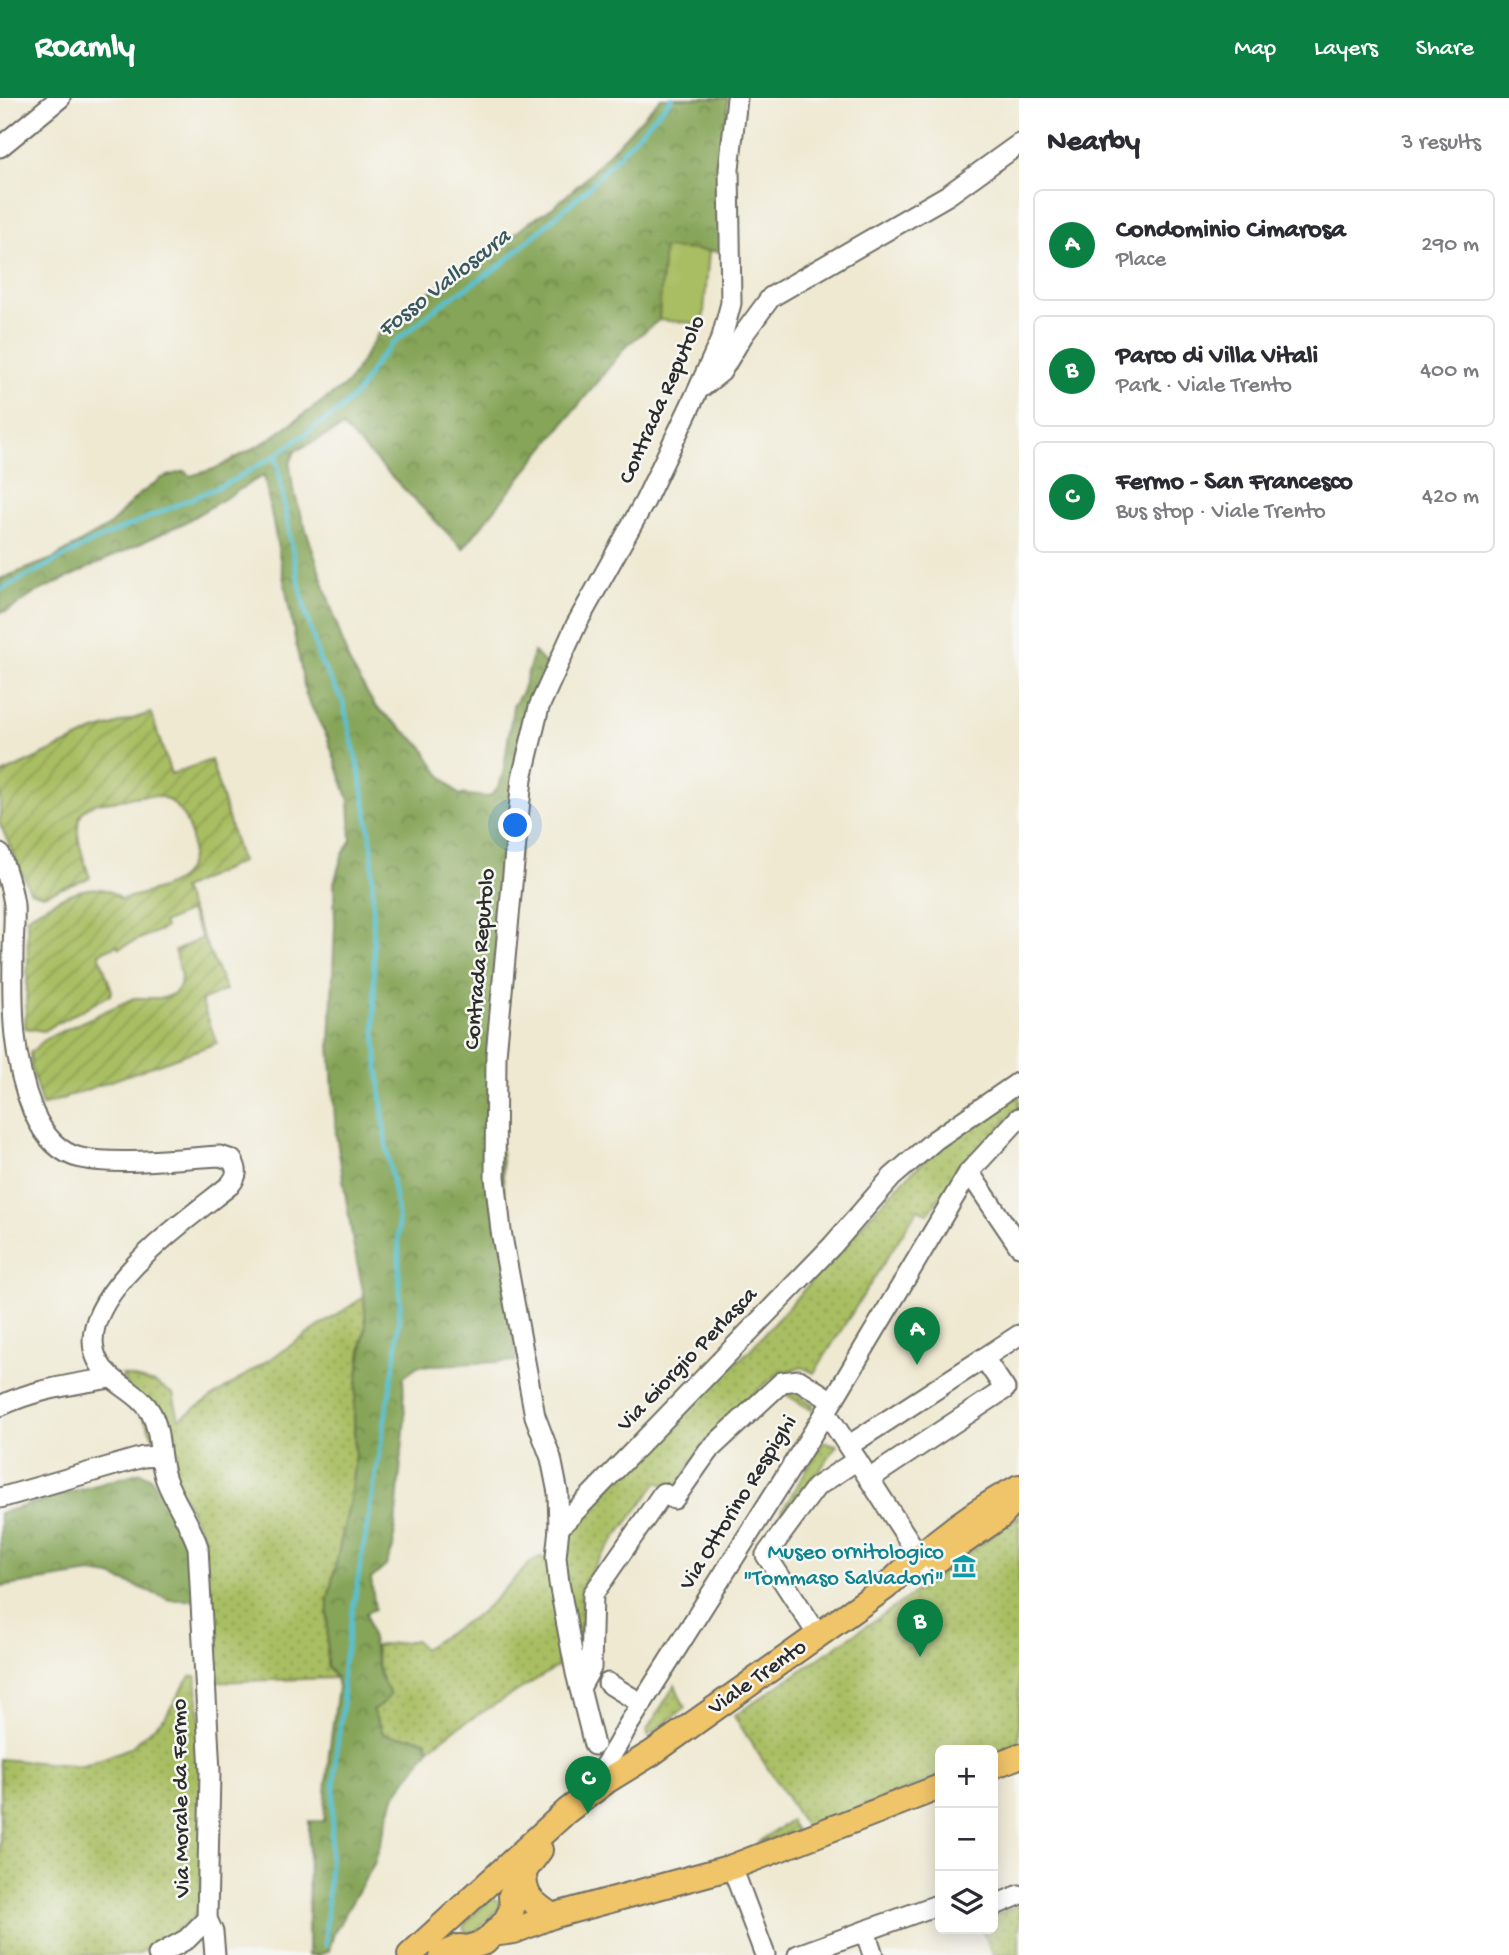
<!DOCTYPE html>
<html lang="en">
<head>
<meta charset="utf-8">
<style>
  :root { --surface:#fff; --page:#f2f2f3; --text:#2b2b33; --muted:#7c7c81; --line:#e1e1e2; --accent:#0b8043 }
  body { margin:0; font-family:"Gochi Hand",sans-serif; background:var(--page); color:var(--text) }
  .controls { position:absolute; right:21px; bottom:21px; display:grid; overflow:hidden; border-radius:10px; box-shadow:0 4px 18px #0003 }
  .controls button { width:63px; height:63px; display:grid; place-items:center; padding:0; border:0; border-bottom:2px solid var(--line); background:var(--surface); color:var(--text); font:35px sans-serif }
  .you { position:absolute; left:516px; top:728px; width:24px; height:24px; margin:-18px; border:5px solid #fff; border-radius:50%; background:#1a73e8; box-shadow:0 0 0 10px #1a73e833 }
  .badge { display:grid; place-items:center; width:46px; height:46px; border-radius:50%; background:var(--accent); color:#fff; font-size:23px; font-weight:700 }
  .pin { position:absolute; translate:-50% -58px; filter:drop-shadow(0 2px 4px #0008) }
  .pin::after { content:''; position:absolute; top:37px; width:24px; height:21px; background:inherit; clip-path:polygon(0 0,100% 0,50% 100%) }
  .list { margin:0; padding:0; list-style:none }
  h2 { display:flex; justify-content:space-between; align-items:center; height:91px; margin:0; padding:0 28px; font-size:30px }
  h2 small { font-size:23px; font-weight:400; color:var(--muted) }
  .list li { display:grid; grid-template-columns:46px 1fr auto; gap:21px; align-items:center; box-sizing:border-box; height:112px; margin:0 14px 14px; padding:0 14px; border:2px solid var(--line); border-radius:10px }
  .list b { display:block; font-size:26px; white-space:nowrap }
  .list p { margin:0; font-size:23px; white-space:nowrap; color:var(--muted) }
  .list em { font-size:23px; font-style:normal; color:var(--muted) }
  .icon { flex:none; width:38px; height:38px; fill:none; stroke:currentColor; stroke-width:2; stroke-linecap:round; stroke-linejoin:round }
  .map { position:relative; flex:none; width:1019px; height:1857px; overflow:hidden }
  header { display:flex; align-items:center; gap:42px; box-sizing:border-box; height:98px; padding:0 35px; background:var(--accent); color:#fff }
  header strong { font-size:33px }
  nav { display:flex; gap:38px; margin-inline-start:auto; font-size:24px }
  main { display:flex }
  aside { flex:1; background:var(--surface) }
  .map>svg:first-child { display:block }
  .grass { fill:url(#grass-dots); stroke:#6a7446; stroke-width:2 }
  .forest { fill:url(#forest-crowns); stroke:#586842; stroke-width:2 }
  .garden { fill:url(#garden-furrows); stroke:#6a7446; stroke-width:2 }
  .pitch { fill:#a9be62; stroke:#6a7446; stroke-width:2 }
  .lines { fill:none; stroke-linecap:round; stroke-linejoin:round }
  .stream { stroke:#56c1d0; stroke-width:4.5 }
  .minor-casing { stroke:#706e65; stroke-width:23 }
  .major-casing { stroke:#706e65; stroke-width:28 }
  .minor { stroke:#fff; stroke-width:19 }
  .major { stroke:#f0c469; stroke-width:24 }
  .labels { text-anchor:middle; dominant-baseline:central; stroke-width:5; stroke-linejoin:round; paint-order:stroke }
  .street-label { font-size:23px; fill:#2b2b2b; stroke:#f6f6f2 }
  .culture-label { font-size:23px; fill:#0d838f; stroke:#f6f6f2; text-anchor:end }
  .water-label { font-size:24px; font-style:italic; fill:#38585d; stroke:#f6f6f2 }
</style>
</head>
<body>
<header>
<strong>Roamly</strong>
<nav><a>Map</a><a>Layers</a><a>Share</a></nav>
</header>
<main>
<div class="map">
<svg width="1019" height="1857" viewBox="0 0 1019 1857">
  <defs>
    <pattern id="grass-dots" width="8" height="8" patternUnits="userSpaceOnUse" patternTransform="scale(1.75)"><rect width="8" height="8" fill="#a9be62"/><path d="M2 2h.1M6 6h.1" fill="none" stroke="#8a9b51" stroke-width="1.8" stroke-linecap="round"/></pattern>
    <pattern id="forest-crowns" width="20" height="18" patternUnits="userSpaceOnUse" patternTransform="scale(1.75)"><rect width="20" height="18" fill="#86a558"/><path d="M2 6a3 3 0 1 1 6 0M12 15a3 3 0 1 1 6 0" fill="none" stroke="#6e8749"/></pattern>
    <pattern id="garden-furrows" width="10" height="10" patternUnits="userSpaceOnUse" patternTransform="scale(1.75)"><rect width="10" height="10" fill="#a9be62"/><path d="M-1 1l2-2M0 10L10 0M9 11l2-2" fill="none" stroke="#8a9b51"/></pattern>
  </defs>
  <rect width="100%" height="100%" fill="#f6f6f2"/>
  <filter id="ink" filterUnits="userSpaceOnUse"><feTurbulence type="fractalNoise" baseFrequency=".0143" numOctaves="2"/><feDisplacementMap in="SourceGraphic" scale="14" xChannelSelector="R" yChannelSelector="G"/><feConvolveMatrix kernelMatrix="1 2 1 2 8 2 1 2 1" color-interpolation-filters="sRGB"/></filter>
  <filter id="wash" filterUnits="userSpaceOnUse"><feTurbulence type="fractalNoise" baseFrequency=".00686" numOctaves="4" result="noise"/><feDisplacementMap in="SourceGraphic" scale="28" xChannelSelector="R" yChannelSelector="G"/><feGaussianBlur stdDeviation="1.57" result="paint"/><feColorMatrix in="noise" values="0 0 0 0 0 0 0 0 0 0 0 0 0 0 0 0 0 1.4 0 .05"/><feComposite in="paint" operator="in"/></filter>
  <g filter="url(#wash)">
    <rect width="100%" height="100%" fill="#efe9d2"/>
    <g class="grass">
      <path d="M1019,993V1009L955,1078L928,1116L918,1111L814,1275L802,1269L779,1275L743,1304L704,1345L674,1392L658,1384L597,1464L581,1490L583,1569C576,1535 563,1488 565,1453C566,1441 572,1432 578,1422L698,1300L749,1253L876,1111L914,1072L940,1050Z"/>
      <polygon points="364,1199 366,1227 361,1251 354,1314 355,1359 349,1407 328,1501 327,1567 336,1580 212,1584 202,1436 122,1277 155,1285 173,1296 179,1321"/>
      <polygon points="823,1344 837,1347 764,1452 760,1450"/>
      <polygon points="1019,1418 1019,1648 993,1658 993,1652 940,1652 940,1678 807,1731 734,1618 903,1503"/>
      <path d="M540,1459L548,1461L567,1556L563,1565L455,1631L429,1651L426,1643C413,1636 399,1642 383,1636L372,1612L380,1608L389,1596L380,1577L375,1548L416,1542L423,1551L483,1513L532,1463Z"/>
      <polygon points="190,1578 196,1578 205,1677 200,1808 195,1818 173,1835 136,1857 0,1857 0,1661 83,1668 130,1650 165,1619"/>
      <polygon points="675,1587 685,1610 648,1638 647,1632"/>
      <polygon points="1019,1807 1019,1857 994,1857 981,1831 993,1831 993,1818"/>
    </g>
    <g class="forest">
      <path d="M661,0H728L725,154L664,150L659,222L626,248L463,451L343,329L295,353L290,366L293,391L349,564L375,608L422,648L439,675L458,696L489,699L497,691L503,677L513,608L522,594L534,554L548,568L492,924L516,1263L417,1268L403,1280L405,1321L393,1450L386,1468L371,1481L375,1511L366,1515L380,1577L390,1597L380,1608L372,1612L384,1636C399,1642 413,1636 426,1643L429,1651L394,1699L375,1764L334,1835L329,1853L319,1857H308L309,1723H324L329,1655L338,1589L336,1580L327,1567L328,1501L349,1407L355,1359L354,1314L357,1285L366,1227L364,1198L353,1145L336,1036L330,947L335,827L334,785L342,758L351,742L349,703L327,639L306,598L264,377L182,426L37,494L8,513L0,514V481L52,461L109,428L137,398L162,380L184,373L190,378L217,370L265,344L348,285L378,236L427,195L464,176L531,123L552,110L583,83Z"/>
      <polygon points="141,1374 151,1380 189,1433 198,1502 170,1502 111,1478 91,1475 0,1489 0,1415"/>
    </g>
    <g class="garden">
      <path d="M151,615L171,676L211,662L241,764L182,791L226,892L201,903L217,945L42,1008L31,970L30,955L47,940L134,900H164L175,895L180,888L181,878L175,853L202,840L190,813L163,825L165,830L119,850L117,847L99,855L112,893L110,897L43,933L25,930L28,864L27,819C51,804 97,775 120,801C133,799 171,789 180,780C203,761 190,707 161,699C146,695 128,700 113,703C106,704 97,704 92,707C65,718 84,761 90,780L43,797L30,793L0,726V677L92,634Z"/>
      <polygon points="789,1291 813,1306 813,1313 782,1294"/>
      <polygon points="790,1723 797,1734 757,1745"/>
      <polygon points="493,1800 500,1804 499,1811 474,1835 465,1834 463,1830 465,1824 489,1801"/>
    </g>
    <polygon class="pitch" points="664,150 709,153 703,226 659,222"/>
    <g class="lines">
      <g class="stream">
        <polyline points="276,357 295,467 306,515 319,561 343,604 361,681 372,747 375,936 385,1039 398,1117 400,1206 396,1256 342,1576 343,1606 336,1656 325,1848"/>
        <polyline points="0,492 94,443 232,383 276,357 340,312 358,294 377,263 391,247 440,207 501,167 588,90 672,0"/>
      </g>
    </g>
  </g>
  <g filter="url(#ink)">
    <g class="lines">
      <g class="minor-casing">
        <g id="minor">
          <polyline points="0,49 60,0"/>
          <polyline points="702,289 721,274 743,237 771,199 948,97 1019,46"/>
          <path d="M0,756C6,773 12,789 14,807C15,823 13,840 13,855C12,910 12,962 33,1013C42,1034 57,1055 81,1060C118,1068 180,1060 220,1058L232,1062C238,1072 238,1077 230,1087C191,1119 67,1203 98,1263C110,1286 139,1293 151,1315C162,1335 158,1361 166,1382C175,1405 190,1425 198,1449L210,1674L207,1821L187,1841L158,1857"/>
          <polyline points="969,1074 1019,1148"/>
          <polyline points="984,1260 1019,1237"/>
          <path d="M0,1308C35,1291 72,1287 110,1280"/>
          <polyline points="826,1314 926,1469"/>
          <polyline points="848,1348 984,1260 1005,1291 869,1381"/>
          <polyline points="0,1400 143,1359 160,1358"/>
          <polyline points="559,1430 832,1148 892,1079 935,1042 1019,984"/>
          <polyline points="818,1537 766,1457 816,1389 857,1362"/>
          <polyline points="608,1585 642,1606"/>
          <polyline points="580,1590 591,1570 593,1496 663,1395 674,1401 708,1353 782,1284 799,1282 832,1303"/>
          <polyline points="594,1647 576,1575 559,1485 556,1459 559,1430 558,1395 551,1360 535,1318 501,1133 495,1079 496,957 522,680 539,609 576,527 645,403 698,292 722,239 731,205 729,71 737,0"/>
          <path d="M588,1688C605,1670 616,1651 627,1629L826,1314L969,1074L1019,1020"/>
          <polyline points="732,1769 765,1857"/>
          <polyline points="993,1808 1019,1797"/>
          <polyline points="207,1821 213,1834 215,1857"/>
          <polyline points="865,1833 873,1857"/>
          <polyline points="798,1857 940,1806"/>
        </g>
      </g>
      <g class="major-casing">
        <g id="major">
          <polyline points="936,1463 1001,1418 1019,1398"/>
          <polyline points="993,1668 1019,1658"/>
          <path d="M524,1773C524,1800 531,1803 552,1818"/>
          <polyline points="493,1836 514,1833 552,1818 732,1769 940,1689"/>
          <path d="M410,1857L567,1713L608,1682L652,1655L886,1489C926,1450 969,1415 1019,1389"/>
          <polyline points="442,1857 459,1849 468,1850 485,1844 505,1824 512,1811 511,1797 516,1784 540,1752"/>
        </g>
      </g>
      <use href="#minor" class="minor"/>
      <use href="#major" class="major"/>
    </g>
  </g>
  <defs>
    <g id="museum-bare" transform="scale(1.89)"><path d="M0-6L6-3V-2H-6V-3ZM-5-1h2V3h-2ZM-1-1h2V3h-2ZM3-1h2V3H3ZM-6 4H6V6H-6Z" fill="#0f9aa8" stroke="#f6f6f2" stroke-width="2.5" paint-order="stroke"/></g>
  </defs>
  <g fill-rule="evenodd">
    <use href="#museum-bare" x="964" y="1468"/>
  </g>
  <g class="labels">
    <g class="street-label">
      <text transform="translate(663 302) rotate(-66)">Contrada Reputolo</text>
      <text transform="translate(481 861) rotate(-85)">Contrada Reputolo</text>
      <text transform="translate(688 1262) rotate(-46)">Via Giorgio Perlasca</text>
      <text transform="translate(739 1405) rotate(-58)">Via Ottorino Respighi</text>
      <text transform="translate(758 1580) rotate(-35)">Viale Trento</text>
      <text transform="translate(182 1700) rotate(-91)">Via Morale da Fermo</text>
    </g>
    <g class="culture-label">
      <text x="944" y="1455">Museo ornitologico<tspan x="944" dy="26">"Tommaso Salvadori"</tspan></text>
    </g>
    <g class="water-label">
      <text transform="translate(445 186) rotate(-38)">Fosso Valloscura</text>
    </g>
  </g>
</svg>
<div class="controls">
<button>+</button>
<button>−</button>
<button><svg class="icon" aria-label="layers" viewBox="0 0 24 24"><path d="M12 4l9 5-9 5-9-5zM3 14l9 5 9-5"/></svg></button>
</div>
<div class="you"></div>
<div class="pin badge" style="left:917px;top:1267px">A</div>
<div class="pin badge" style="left:920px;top:1559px">B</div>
<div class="pin badge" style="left:588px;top:1716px">C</div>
</div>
<aside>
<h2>Nearby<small>3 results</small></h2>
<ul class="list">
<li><span class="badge">A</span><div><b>Condominio Cimarosa</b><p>Place</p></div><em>290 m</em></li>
<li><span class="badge">B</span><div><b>Parco di Villa Vitali</b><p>Park · Viale Trento</p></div><em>400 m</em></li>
<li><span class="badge">C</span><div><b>Fermo - San Francesco</b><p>Bus stop · Viale Trento</p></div><em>420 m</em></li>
</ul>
</aside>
</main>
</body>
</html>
